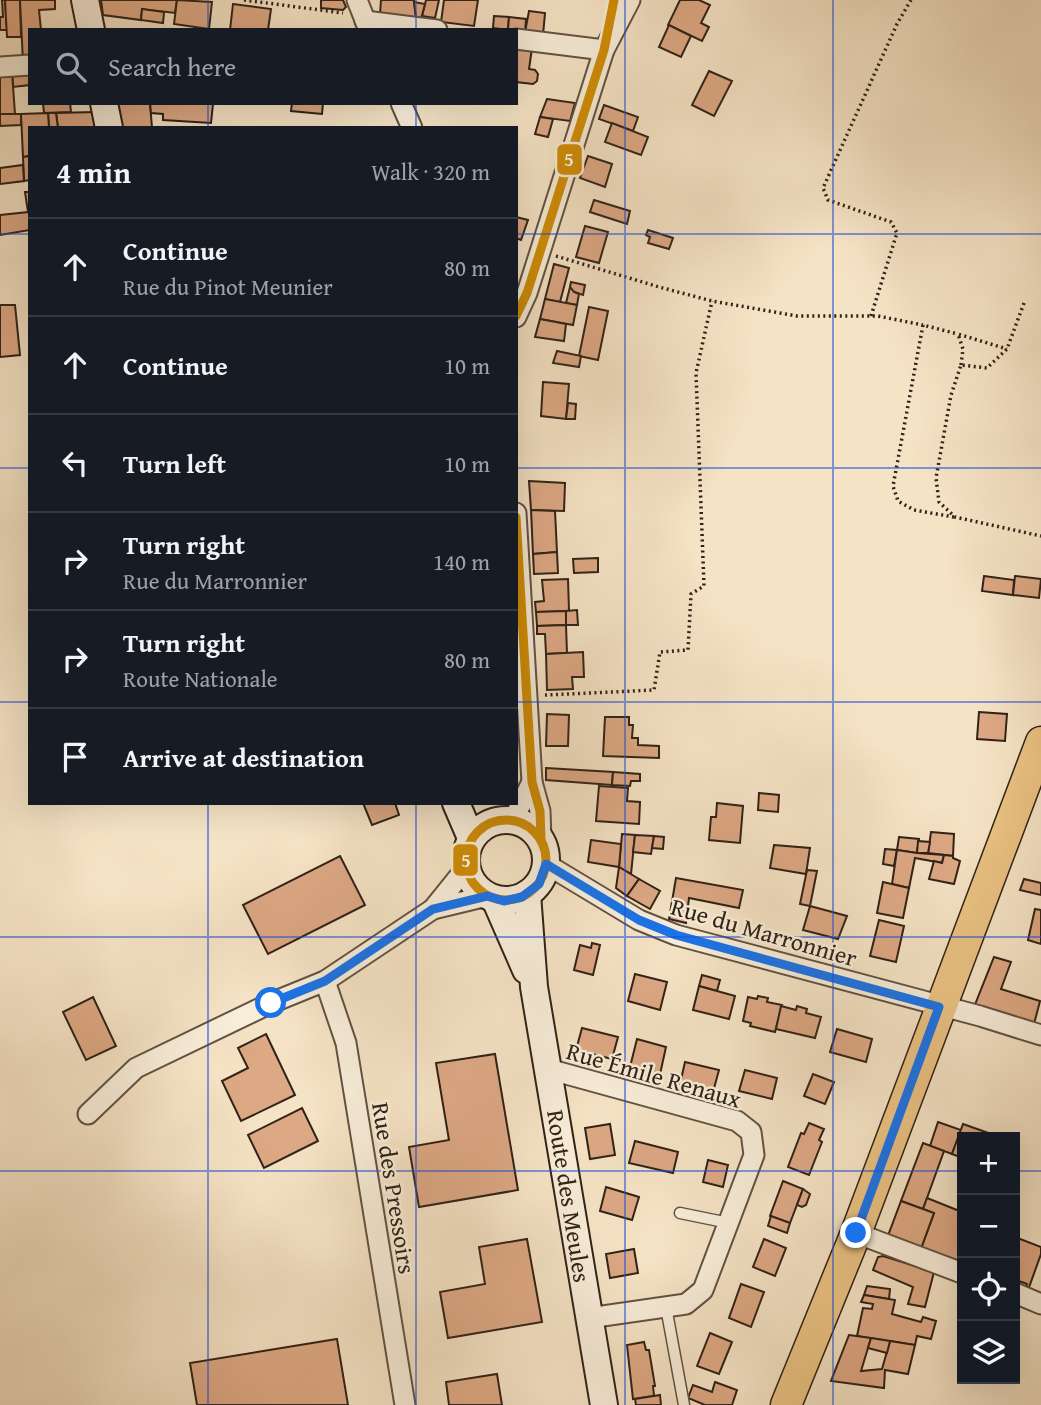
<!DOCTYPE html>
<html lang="en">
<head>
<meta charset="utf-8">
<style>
  :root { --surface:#171b24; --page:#242831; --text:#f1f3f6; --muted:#9ea1a6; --line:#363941 }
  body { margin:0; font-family:"Gentium Book Plus",serif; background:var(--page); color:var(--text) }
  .controls { position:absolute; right:21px; bottom:21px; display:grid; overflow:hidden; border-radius:0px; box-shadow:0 7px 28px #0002 }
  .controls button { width:63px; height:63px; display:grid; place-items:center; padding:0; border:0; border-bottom:2px solid var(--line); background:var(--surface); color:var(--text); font:35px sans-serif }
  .stop { position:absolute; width:21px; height:21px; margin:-16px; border:5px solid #1a73e8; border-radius:50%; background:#fff }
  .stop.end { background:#1a73e8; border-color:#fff; box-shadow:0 2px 7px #0008 }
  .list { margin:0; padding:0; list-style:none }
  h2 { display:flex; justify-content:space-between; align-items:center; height:91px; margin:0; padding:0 28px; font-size:30px }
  h2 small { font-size:23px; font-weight:400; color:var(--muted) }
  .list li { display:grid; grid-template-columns:46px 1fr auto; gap:21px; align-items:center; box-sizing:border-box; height:98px; padding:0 28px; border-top:2px solid var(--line) }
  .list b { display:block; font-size:26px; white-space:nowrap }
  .list p { margin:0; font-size:23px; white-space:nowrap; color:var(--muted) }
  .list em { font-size:23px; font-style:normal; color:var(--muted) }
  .icon { flex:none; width:38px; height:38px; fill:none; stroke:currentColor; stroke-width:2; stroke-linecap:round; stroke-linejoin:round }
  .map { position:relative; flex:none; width:1041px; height:1405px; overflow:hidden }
  .search { position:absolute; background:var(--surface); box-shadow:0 7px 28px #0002; left:28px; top:28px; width:490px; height:77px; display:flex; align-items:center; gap:18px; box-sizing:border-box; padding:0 24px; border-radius:0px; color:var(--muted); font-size:26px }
  .panel { position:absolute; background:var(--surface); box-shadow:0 7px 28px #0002; left:28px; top:126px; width:490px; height:679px; border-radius:0px }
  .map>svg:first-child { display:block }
  .building { fill:#dda884; stroke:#302217; stroke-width:2 }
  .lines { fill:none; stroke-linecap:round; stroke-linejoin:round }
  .lane-casing { stroke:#615242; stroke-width:13 }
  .street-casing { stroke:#615242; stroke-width:23 }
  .secondary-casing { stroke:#302217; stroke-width:30 }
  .primary-casing { stroke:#302217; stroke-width:33 }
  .path { stroke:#302217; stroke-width:3.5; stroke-dasharray:2 3.5; stroke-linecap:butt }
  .lane { stroke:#f8edd9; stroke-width:10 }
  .street { stroke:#f8edd9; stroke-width:19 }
  .secondary { stroke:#f8edd9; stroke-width:26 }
  .primary { stroke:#eac282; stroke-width:30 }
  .bus-1-casing { stroke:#f8edd9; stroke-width:14 }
  .bus-1 { stroke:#cf8c05; stroke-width:9 }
  .route { stroke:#1a73e8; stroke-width:9 }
  .grid { fill:none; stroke:#1d4ed8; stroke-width:2; stroke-opacity:0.55 }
  .labels { text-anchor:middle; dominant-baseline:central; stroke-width:5; stroke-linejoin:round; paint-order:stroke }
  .street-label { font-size:24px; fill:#302217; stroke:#f8edd9 }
  .line-badge { stroke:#f8edd9; stroke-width:2.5 }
  .badge-label { font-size:19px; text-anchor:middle; font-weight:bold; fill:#fff }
</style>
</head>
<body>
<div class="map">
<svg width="1041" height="1405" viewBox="0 0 1041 1405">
  <rect width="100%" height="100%" fill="#f5e3c5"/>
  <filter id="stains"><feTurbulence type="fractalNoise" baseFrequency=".00286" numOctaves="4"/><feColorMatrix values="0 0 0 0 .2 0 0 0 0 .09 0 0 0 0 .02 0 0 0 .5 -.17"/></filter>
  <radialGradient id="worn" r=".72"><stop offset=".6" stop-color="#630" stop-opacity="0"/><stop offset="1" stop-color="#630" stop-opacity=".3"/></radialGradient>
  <g class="building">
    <polygon points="2,0 5,0 7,30 0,30 0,17 3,17"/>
    <polygon points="5,0 20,0 21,37 7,37"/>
    <polygon points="20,0 55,0 55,9 39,10 41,30 30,30 30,62 23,62"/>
    <polygon points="101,0 177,0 175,13 142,9 141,20 103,15"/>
    <polygon points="177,0 212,2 209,29 174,24"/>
    <polygon points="321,0 343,0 346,7 343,10 321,8"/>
    <polygon points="381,0 414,0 416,18 380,14"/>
    <polygon points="426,0 439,0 435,18 422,16"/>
    <polygon points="444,0 478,0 474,26 441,22"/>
    <polygon points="680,0 699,0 710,5 701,23 709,27 702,41 668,25"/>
    <polygon points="414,2 425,4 421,19 416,18"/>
    <polygon points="233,4 271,9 268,30 230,30"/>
    <polygon points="142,9 164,12 163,23 141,20"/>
    <polygon points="529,11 545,13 543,35 525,32"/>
    <polygon points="494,16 509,17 508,30 493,28"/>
    <polygon points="509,17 526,19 525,32 508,30"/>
    <polygon points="669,25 691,36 681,57 659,47"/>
    <polygon points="516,46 532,48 529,69 535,70 538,74 537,81 533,84 516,82"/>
    <polygon points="30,71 30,85 13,87 12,72"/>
    <polygon points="709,71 732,81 714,116 692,105"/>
    <polygon points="12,72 15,114 0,114 0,73"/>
    <polygon points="547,99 575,103 570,121 540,117"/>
    <polygon points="43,103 70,103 71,112 44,113"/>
    <polygon points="116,103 150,103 152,128 120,128"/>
    <polygon points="150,103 213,104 211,123 163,120 163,114 151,113"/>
    <polygon points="292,103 323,103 322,114 291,111"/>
    <polygon points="604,105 638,117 633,131 599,119"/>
    <polygon points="94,112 97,128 58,128 56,113"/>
    <polygon points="48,113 56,113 58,128 49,128"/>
    <polygon points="48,113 49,128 30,128 30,156 23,157 21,114"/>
    <polygon points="0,114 21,114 21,125 0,126"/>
    <polygon points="540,117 553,119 548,137 535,134"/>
    <polygon points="612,123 648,137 641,155 605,142"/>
    <polygon points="30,156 30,180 24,181 23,157"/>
    <polygon points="588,156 612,164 605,187 580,178"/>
    <polygon points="23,165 24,181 0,184 0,168"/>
    <polygon points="25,192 30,192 30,230 0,235 0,215 28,212"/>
    <polygon points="594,200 630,211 627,224 590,212"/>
    <polygon points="516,217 528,220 521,240 516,238"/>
    <polygon points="585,226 608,232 599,263 576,257"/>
    <polygon points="648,230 673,238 669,249 648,243 650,237 646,235"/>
    <polygon points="554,264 569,268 560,302 545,299"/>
    <polygon points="571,282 585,285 583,295 574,292 570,287"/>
    <polygon points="570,287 574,292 579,294 577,305 566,303"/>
    <polygon points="545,299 577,305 573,325 540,319"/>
    <polygon points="0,305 15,305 20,355 0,357"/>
    <polygon points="589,307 608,311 598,360 579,356"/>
    <polygon points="540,319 566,324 564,341 535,337"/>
    <polygon points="557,351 581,356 579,367 553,363"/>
    <polygon points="543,382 569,384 566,419 541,416"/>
    <polygon points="568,403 576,404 575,419 566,419"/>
    <polygon points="529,481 565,483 564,511 531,510"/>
    <polygon points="531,510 555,511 557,552 533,554"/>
    <polygon points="557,552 558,573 534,574 533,554"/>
    <polygon points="598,558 598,572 574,573 573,559"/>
    <polygon points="984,576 1014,580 1013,595 982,591"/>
    <polygon points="1015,576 1041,579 1039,598 1013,595"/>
    <polygon points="568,579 569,611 536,612 535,602 544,601 542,580"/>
    <polygon points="577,610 578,625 566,625 566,611"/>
    <polygon points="566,611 566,625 537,626 536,612"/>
    <polygon points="566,625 567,653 546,654 545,634 537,634 537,626"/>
    <polygon points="583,652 584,677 572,677 573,689 547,690 546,654"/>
    <polygon points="979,712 1007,714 1005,741 977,739"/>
    <polygon points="547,714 569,715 568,746 546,746"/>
    <polygon points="605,717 629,717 629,725 633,725 632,738 638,738 638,745 659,746 659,758 603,756"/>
    <polygon points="546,768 613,772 612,785 546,780"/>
    <polygon points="613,772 640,774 640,781 631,781 630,786 612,785"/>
    <polygon points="599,786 628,788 627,801 640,802 639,824 596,821"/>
    <polygon points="759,793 779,795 778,812 758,810"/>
    <polygon points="363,803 395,803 399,815 372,825"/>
    <polygon points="717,803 743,806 740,843 709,840 711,817 716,817"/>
    <polygon points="931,832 954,834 953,856 928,853"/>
    <polygon points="622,834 635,835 631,874 619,867"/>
    <polygon points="635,835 654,836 651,854 633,852"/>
    <polygon points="654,836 664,837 663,849 652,848"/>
    <polygon points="899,837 919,839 917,853 897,850"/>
    <polygon points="591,840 621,844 619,867 588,862"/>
    <polygon points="918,841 930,842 928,853 917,853"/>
    <polygon points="774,845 810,848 806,874 770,868"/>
    <polygon points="885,849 897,850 894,866 883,864"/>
    <polygon points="897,850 917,853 944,855 942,863 915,858 909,888 892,884"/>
    <polygon points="944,855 953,856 953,858 960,861 954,884 929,879 934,861 942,863"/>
    <polygon points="340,856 365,905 268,954 243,905"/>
    <polygon points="619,867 639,879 627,896 616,888"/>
    <polygon points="807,870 817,871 810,906 800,904"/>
    <polygon points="676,878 743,890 739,908 689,898 686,923 669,919"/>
    <polygon points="639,879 660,891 650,909 627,896"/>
    <polygon points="1024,879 1041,883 1041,895 1020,890"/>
    <polygon points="883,882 909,888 903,918 877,913"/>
    <polygon points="810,906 847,916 838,939 803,930"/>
    <polygon points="1035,909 1041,910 1041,944 1028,940"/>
    <polygon points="879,920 904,926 896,962 870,956"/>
    <polygon points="592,943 600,945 593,975 574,970 580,945 591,948"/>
    <polygon points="994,957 1011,962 1001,989 1040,1001 1034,1024 974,1007"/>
    <polygon points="635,974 667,982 660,1010 628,1001"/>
    <polygon points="702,975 720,980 717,991 699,986"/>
    <polygon points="699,986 735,996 729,1019 693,1010"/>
    <polygon points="758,996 768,998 767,1002 782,1005 775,1032 750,1026 751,1023 743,1021 748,997 757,999"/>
    <polygon points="93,997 116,1046 86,1060 63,1012"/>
    <polygon points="781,1006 796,1010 797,1006 807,1009 806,1013 821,1017 815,1038 776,1029"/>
    <polygon points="582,1028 618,1037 612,1059 576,1050"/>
    <polygon points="837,1029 872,1039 866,1062 830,1052"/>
    <polygon points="266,1034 295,1095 241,1121 222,1081 248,1068 238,1048"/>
    <polygon points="637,1039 666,1047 659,1079 629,1071"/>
    <polygon points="495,1054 518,1190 419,1207 409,1147 449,1140 436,1063"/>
    <polygon points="685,1062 719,1070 713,1092 680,1084"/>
    <polygon points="745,1070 777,1078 772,1099 739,1091"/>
    <polygon points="813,1074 834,1082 825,1104 804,1096"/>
    <polygon points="302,1108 318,1141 264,1168 248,1135"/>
    <polygon points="938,1122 961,1130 952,1154 930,1146"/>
    <polygon points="809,1123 824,1129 819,1140 822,1142 809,1175 788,1167 801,1133 804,1134"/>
    <polygon points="610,1124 615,1155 590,1159 585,1128"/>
    <polygon points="963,1124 997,1136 997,1137 962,1137 962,1158 952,1154"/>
    <polygon points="635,1141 678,1152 673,1173 629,1163"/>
    <polygon points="923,1143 944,1151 923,1209 901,1201"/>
    <polygon points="708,1160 728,1165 723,1187 703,1182"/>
    <polygon points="783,1181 803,1189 790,1223 770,1216"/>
    <polygon points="606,1187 639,1197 632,1220 600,1211"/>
    <polygon points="803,1189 810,1194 806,1205 802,1207 797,1205"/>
    <polygon points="927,1198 962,1212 962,1269 919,1254 934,1213 923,1209"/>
    <polygon points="901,1201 934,1213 919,1254 886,1241"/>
    <polygon points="771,1216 790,1223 787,1233 768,1226"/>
    <polygon points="1015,1237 1041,1247 1041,1254 1027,1293 1024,1292 1027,1284 1019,1281 1015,1288"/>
    <polygon points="527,1239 542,1322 448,1338 440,1292 485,1284 479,1247"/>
    <polygon points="764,1239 786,1248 775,1276 753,1267"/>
    <polygon points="634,1249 638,1273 610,1278 606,1254"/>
    <polygon points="883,1256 934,1272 925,1307 908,1304 913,1287 873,1270 878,1257"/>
    <polygon points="741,1284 764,1292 751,1327 729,1318"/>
    <polygon points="867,1286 890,1289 889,1299 864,1295"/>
    <polygon points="864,1295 895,1300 892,1314 921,1322 923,1317 936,1321 931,1339 917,1336 915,1345 857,1336 863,1308 872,1309 873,1304 861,1302"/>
    <polygon points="710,1333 732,1342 719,1374 697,1366"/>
    <polygon points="849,1335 871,1338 861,1371 882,1369 890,1341 915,1345 908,1374 885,1370 884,1388 831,1381"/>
    <polygon points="871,1338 890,1341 887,1353 868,1348"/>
    <polygon points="337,1339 348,1405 197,1405 190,1363"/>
    <polygon points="644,1342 646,1350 649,1350 655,1386 653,1386 654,1396 633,1399 627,1345"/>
    <polygon points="497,1374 502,1405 449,1405 446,1382"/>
    <polygon points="715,1382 737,1390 732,1405 705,1405 688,1398 693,1385 712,1392"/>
    <polygon points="660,1395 661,1405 636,1405 635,1399"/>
  </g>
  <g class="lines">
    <g class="lane-casing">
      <g id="lane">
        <polyline points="680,1213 729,1223"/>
        <polyline points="666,1307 684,1405"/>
      </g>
    </g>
    <g class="street-casing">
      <g id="street">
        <polyline points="357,0 369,30"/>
        <polyline points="365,21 437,30"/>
        <polyline points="516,39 604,50"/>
        <polyline points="0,67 30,65"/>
        <polyline points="401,103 412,128"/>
        <polyline points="516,317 527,293 604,50 630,0"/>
        <polyline points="516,513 532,782 540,811 541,839"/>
        <polyline points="513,820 532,782"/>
        <polyline points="546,864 639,920 676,935 980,1016 1041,1035"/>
        <polyline points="433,909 487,896"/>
        <polyline points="325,981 346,1043 405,1405"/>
        <polyline points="548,1069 737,1121 751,1132 754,1155 703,1290 686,1304 589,1318"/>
        <polyline points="88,1114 136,1068 271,1003 325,981 433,909 466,868"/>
        <polyline points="856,1233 962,1273"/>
        <polyline points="1015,1293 1041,1304"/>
      </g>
    </g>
    <g class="secondary-casing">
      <g id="secondary">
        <polyline points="85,0 91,30"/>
        <polyline points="104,103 109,128"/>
        <polyline points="456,803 471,838"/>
        <circle cx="506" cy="860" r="40"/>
        <polyline points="527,894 534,987 604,1405"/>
        <polyline points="495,899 526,970"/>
      </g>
    </g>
    <g class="primary-casing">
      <polyline id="primary" points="786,1405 856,1233 1041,742"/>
    </g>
    <g class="path">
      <polyline points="244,0 343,13"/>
      <polyline points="556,256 659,287 712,301 797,316 878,316 923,325"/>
      <polyline points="1024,303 1007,349 987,368 961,365 951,395 936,478 939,502 955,517 1041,536"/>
      <polyline points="871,316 897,233 891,222 828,200 823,188 897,24 911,0"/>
      <polyline points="961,365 963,349 958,334 1007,349"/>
      <polyline points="954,517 914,510 898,501 893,486 923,325 958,334"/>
      <polyline points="545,695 654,690 660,652 688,650 691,594 704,586 696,373 712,301"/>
    </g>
    <use href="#lane" class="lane"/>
    <use href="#street" class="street"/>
    <use href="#secondary" class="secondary"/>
    <use href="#primary" class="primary"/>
    <g class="bus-1-casing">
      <g id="bus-1">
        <polyline points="516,316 527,293 604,50 614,0"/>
        <polyline points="516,517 532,782 540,811 541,839"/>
        <circle cx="506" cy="860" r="40"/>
      </g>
    </g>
    <use href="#bus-1" class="bus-1"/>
  </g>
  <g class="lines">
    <polyline class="route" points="271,1003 325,981 433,909 487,896 504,901 522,897 539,884 546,864 639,920 676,935 939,1007 856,1233"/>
  </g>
  <path class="grid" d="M208,0V30M416,0V30M625,0V1405M833,0V1405M208,103V128M416,103V128M0,234H30M516,234H1041M0,468H30M516,468H1041M0,702H30M516,702H1041M208,803V1405M416,803V1405M0,937H1041M0,1171H962M1015,1171H1041"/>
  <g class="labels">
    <g class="street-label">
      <text transform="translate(764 932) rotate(16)">Rue du Marronnier</text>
      <text transform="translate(654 1075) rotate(16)">Rue Émile Renaux</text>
      <text transform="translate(394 1188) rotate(81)">Rue des Pressoirs</text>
      <text transform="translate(569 1196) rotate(81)">Route des Meules</text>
    </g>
  </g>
  <g class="line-badge">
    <rect x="556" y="143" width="27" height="33" rx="7" fill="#cf8c05"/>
    <rect x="452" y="843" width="27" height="34" rx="7" fill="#cf8c05"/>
  </g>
  <g class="badge-label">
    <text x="569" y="166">5</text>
    <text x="466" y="867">5</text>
  </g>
  <rect width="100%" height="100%" filter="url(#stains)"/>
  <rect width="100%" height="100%" fill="url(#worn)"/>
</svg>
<div class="controls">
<button>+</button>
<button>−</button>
<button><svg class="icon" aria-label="locate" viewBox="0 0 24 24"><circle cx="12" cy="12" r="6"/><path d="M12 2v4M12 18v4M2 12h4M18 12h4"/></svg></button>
<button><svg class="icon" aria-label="layers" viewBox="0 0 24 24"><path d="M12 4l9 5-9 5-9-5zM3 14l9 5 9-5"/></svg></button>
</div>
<div class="stop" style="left:271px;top:1003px"></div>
<div class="stop end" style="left:856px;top:1233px"></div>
<div class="search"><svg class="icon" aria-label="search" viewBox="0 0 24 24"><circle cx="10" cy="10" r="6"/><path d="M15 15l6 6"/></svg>Search here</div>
<section class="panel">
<h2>4 min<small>Walk · 320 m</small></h2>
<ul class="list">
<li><svg class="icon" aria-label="ahead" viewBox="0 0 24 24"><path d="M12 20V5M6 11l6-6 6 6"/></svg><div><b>Continue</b><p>Rue du Pinot Meunier</p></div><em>80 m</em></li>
<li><svg class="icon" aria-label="ahead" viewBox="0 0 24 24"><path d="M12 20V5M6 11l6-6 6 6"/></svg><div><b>Continue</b></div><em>10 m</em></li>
<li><svg class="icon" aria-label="left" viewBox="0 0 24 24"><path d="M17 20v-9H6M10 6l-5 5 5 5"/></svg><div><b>Turn left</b></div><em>10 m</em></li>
<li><svg class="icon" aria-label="right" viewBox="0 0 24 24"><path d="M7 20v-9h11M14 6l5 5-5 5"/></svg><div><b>Turn right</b><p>Rue du Marronnier</p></div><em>140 m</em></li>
<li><svg class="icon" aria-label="right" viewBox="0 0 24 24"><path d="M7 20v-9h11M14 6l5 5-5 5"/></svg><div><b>Turn right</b><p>Route Nationale</p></div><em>80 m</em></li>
<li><svg class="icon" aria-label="arrive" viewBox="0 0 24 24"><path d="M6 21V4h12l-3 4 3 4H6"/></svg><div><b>Arrive at destination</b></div></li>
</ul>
</section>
</div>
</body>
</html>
